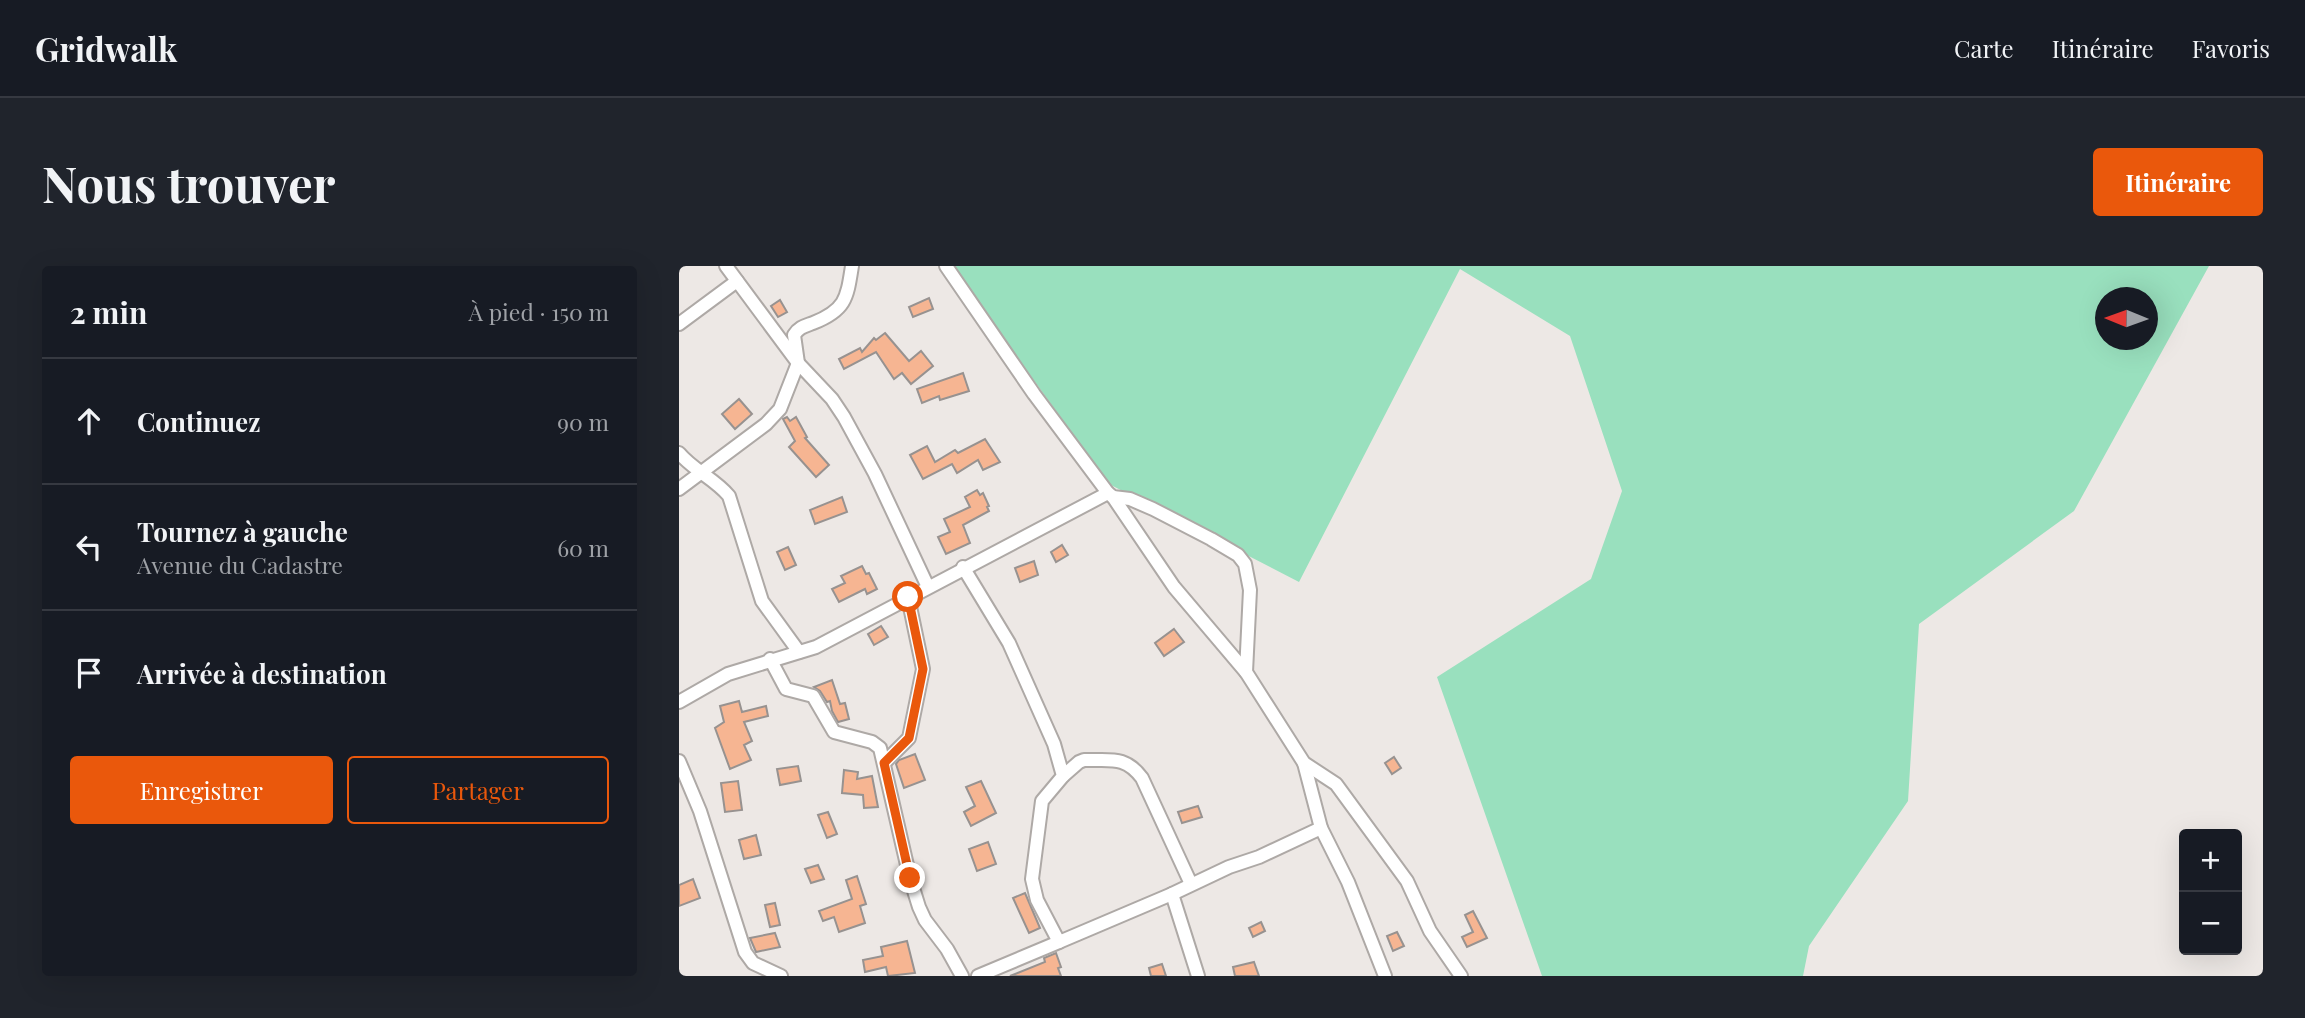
<!DOCTYPE html>
<html lang="fr">
<head>
<meta charset="utf-8">
<style>
  :root { --surface:#171b24; --page:#20242c; --text:#f1f3f6; --muted:#9ea1a6; --line:#363941; --accent:#ea580c }
  body { margin:0; font-family:"Playfair Display",serif; background:var(--page); color:var(--text) }
  .controls { position:absolute; right:21px; bottom:21px; display:grid; overflow:hidden; border-radius:7px; box-shadow:0 7px 28px #0002 }
  .controls button { width:63px; height:63px; display:grid; place-items:center; padding:0; border:0; border-bottom:2px solid var(--line); background:var(--surface); color:var(--text); font:35px sans-serif }
  .compass { position:absolute; left:1416px; top:21px; width:63px; height:63px; border-radius:50%; background:var(--surface); box-shadow:0 7px 28px #0002; rotate:271deg }
  .stop { position:absolute; width:21px; height:21px; margin:-16px; border:5px solid #ea580c; border-radius:50%; background:#fff }
  .stop.end { background:#ea580c; border-color:#fff; box-shadow:0 2px 7px #0008 }
  .list { margin:0; padding:0; list-style:none }
  h2 { display:flex; justify-content:space-between; align-items:center; height:91px; margin:0; padding:0 28px; font-size:30px }
  h2 small { font-size:23px; font-weight:400; color:var(--muted) }
  .list li { display:grid; grid-template-columns:46px 1fr auto; gap:21px; align-items:center; box-sizing:border-box; height:126px; padding:0 28px; border-top:2px solid var(--line) }
  .list b { display:block; font-size:26px; white-space:nowrap }
  .list p { margin:0; font-size:23px; white-space:nowrap; color:var(--muted) }
  .list em { font-size:23px; font-style:normal; color:var(--muted) }
  .actions { display:flex; gap:14px; padding:21px 28px }
  .actions a { flex:1; padding:16px 0; border:2px solid var(--accent); border-radius:7px; text-align:center; font-size:24px; color:var(--accent) }
  .actions .main { background:var(--accent); color:#fff }
  .icon { flex:none; width:38px; height:38px; fill:none; stroke:currentColor; stroke-width:2; stroke-linecap:round; stroke-linejoin:round }
  .map { position:relative; flex:none; width:1584px; height:710px; overflow:hidden; border-radius:7px }
  header { display:flex; align-items:center; gap:42px; box-sizing:border-box; height:98px; padding:0 35px; background:var(--surface); border-bottom:2px solid var(--line) }
  header strong { font-size:33px }
  nav { display:flex; gap:38px; margin-inline-start:auto; font-size:24px }
  .intro { display:flex; align-items:center; justify-content:space-between; box-sizing:border-box; height:168px; padding:0 42px }
  h1 { margin:0; font-size:49px }
  .button { padding:18px 32px; border-radius:7px; background:var(--accent); color:#fff; font-size:24px; font-weight:700 }
  main { display:flex; gap:42px; padding:0 42px }
  aside { flex:1; background:var(--surface); border-radius:7px; box-shadow:0 7px 28px #0002 }
  .map>svg:first-child { display:block }
  .green { fill:#99e0be; fill-rule:evenodd }
  .building { fill:#f6b592; stroke:#979290; stroke-width:2 }
  .lines { fill:none; stroke-linecap:round; stroke-linejoin:round }
  .street-casing { stroke:#aea9a6; stroke-width:16 }
  .street { stroke:#fff; stroke-width:12 }
  .route { stroke:#ea580c; stroke-width:9 }
</style>
</head>
<body>
<header>
<strong>Gridwalk</strong>
<nav><a>Carte</a><a>Itinéraire</a><a>Favoris</a></nav>
</header>
<div class="intro"><h1>Nous trouver</h1><a class="button">Itinéraire</a></div>
<main>
<aside>
<h2>2 min<small>À pied · 150 m</small></h2>
<ul class="list">
<li><svg class="icon" aria-label="ahead" viewBox="0 0 24 24"><path d="M12 20V5M6 11l6-6 6 6"/></svg><div><b>Continuez</b></div><em>90 m</em></li>
<li><svg class="icon" aria-label="left" viewBox="0 0 24 24"><path d="M17 20v-9H6M10 6l-5 5 5 5"/></svg><div><b>Tournez à gauche</b><p>Avenue du Cadastre</p></div><em>60 m</em></li>
<li><svg class="icon" aria-label="arrive" viewBox="0 0 24 24"><path d="M6 21V4h12l-3 4 3 4H6"/></svg><div><b>Arrivée à destination</b></div></li>
</ul>
<div class="actions"><a class="main">Enregistrer</a><a>Partager</a></div>
</aside>
<div class="map">
<svg width="1584" height="710" viewBox="0 0 1584 710">
  <rect width="100%" height="100%" fill="#ede8e5"/>
  <path class="green" d="M272,0H1530L1395,245L1240,358L1229,535L1130,680L1124,710H863L758,411L912,313L943,225L891,70L781,3L620,316L430,218ZM1426,32H1468V74H1426Z"/>
  <g class="building">
    <polygon points="250,32 254,43 234,51 230,41"/>
    <polygon points="101,34 108,46 99,51 92,40"/>
    <polygon points="206,67 230,95 242,85 254,100 232,118 223,107 215,113 197,86 165,103 160,93 181,82 183,86 195,72 197,74"/>
    <polygon points="284,107 290,125 261,134 260,130 243,137 238,123"/>
    <polygon points="60,133 73,148 56,163 43,148"/>
    <polygon points="108,151 111,155 117,151 128,171 126,172 150,199 137,211 110,181 116,175 104,153"/>
    <polygon points="306,173 321,196 304,204 299,194 278,207 273,198 244,213 231,189 248,180 256,196 276,184 279,187"/>
    <polygon points="298,224 301,229 304,227 310,240 308,241 310,245 284,259 291,277 267,288 259,271 271,266 265,253 291,241 286,231"/>
    <polygon points="163,231 168,246 136,258 131,244"/>
    <polygon points="383,279 389,289 377,296 372,286"/>
    <polygon points="109,281 117,299 106,304 98,286"/>
    <polygon points="355,295 359,309 341,316 336,302"/>
    <polygon points="183,300 187,308 190,307 198,323 188,328 186,323 160,336 153,323 166,317 162,310"/>
    <polygon points="202,360 209,371 195,379 189,368"/>
    <polygon points="495,363 505,376 485,390 476,377"/>
    <polygon points="153,414 161,438 166,437 170,453 159,456 153,445 151,435 148,436 141,425 135,421"/>
    <polygon points="60,435 63,446 87,440 89,450 65,456 73,475 65,479 72,494 51,503 36,462 45,456 41,440"/>
    <polygon points="236,488 246,514 225,522 217,498 220,494"/>
    <polygon points="715,491 722,502 713,508 706,497"/>
    <polygon points="119,500 122,515 101,519 98,503"/>
    <polygon points="165,504 179,506 178,513 193,510 199,541 185,542 184,529 163,527"/>
    <polygon points="59,515 63,544 46,546 42,517"/>
    <polygon points="302,515 317,547 292,560 285,546 296,540 287,521"/>
    <polygon points="519,540 523,551 503,557 499,546"/>
    <polygon points="149,546 158,568 148,572 139,549"/>
    <polygon points="77,569 82,589 65,593 60,574"/>
    <polygon points="309,576 317,598 298,605 290,583"/>
    <polygon points="139,599 145,613 132,617 126,603"/>
    <polygon points="178,610 187,638 181,640 186,657 160,666 155,651 144,655 140,645 173,633 167,614"/>
    <polygon points="14,613 21,632 0,640 0,619"/>
    <polygon points="346,627 361,662 350,667 334,632"/>
    <polygon points="96,637 101,659 91,661 86,639"/>
    <polygon points="794,645 808,672 788,681 783,671 794,666 786,649"/>
    <polygon points="582,656 586,665 574,671 570,662"/>
    <polygon points="718,666 725,680 714,685 708,670"/>
    <polygon points="96,667 101,681 77,686 71,672"/>
    <polygon points="228,675 236,707 209,710 207,701 186,706 184,694 204,690 202,681"/>
    <polygon points="377,687 382,701 379,702 382,710 331,710 366,696 365,692"/>
    <polygon points="575,696 580,710 556,710 554,701"/>
    <polygon points="483,698 487,710 472,710 470,702"/>
  </g>
  <g class="lines">
    <g class="street-casing">
      <g id="street">
        <polyline points="47,0 119,97 153,133 165,151 196,208 249,321"/>
        <polyline points="267,0 355,128 429,227 434,231 451,233 474,243 532,273 559,289 566,298 571,324 567,406 625,497 657,518 728,615 751,665 782,710"/>
        <polyline points="0,58 58,15"/>
        <path d="M0,187C14,204 36,213 50,230L83,335L120,386"/>
        <path d="M0,223L87,158L101,143L119,97L115,69C120,61 126,60 134,57C167,44 168,32 173,0"/>
        <polyline points="434,231 495,321 567,406"/>
        <polyline points="284,301 330,377 375,478 384,510 363,535 353,613 358,634 380,676 493,628 550,601 580,591 642,562"/>
        <polyline points="91,393 107,423 134,430 155,466 193,476 201,482 231,612 240,641 246,654 268,683 283,710"/>
        <polyline points="0,436 49,408 137,381 429,227"/>
        <polyline points="0,495 21,545 66,686 74,697 102,710"/>
        <polyline points="205,497 230,472 244,403 229,331"/>
        <polyline points="625,497 642,562 669,616 706,710"/>
        <path d="M384,510L400,496L405,494C431,495 446,489 463,512L512,618"/>
        <polyline points="493,628 519,710"/>
        <polyline points="299,710 380,676"/>
      </g>
    </g>
    <use href="#street" class="street"/>
  </g>
  <g class="lines">
    <polyline class="route" points="229,331 244,403 230,472 205,497 231,612"/>
  </g>
</svg>
<div class="controls">
<button>+</button>
<button>−</button>
</div>
<svg class="compass" viewBox="-18 -18 36 36"><path d="M0-13l5 13h-10z" fill="#e53935"/><path d="M0 13l5-13h-10z" fill="#9ea1a6"/></svg>
<div class="stop" style="left:229px;top:331px"></div>
<div class="stop end" style="left:231px;top:612px"></div>
</div>
</main>
</body>
</html>
